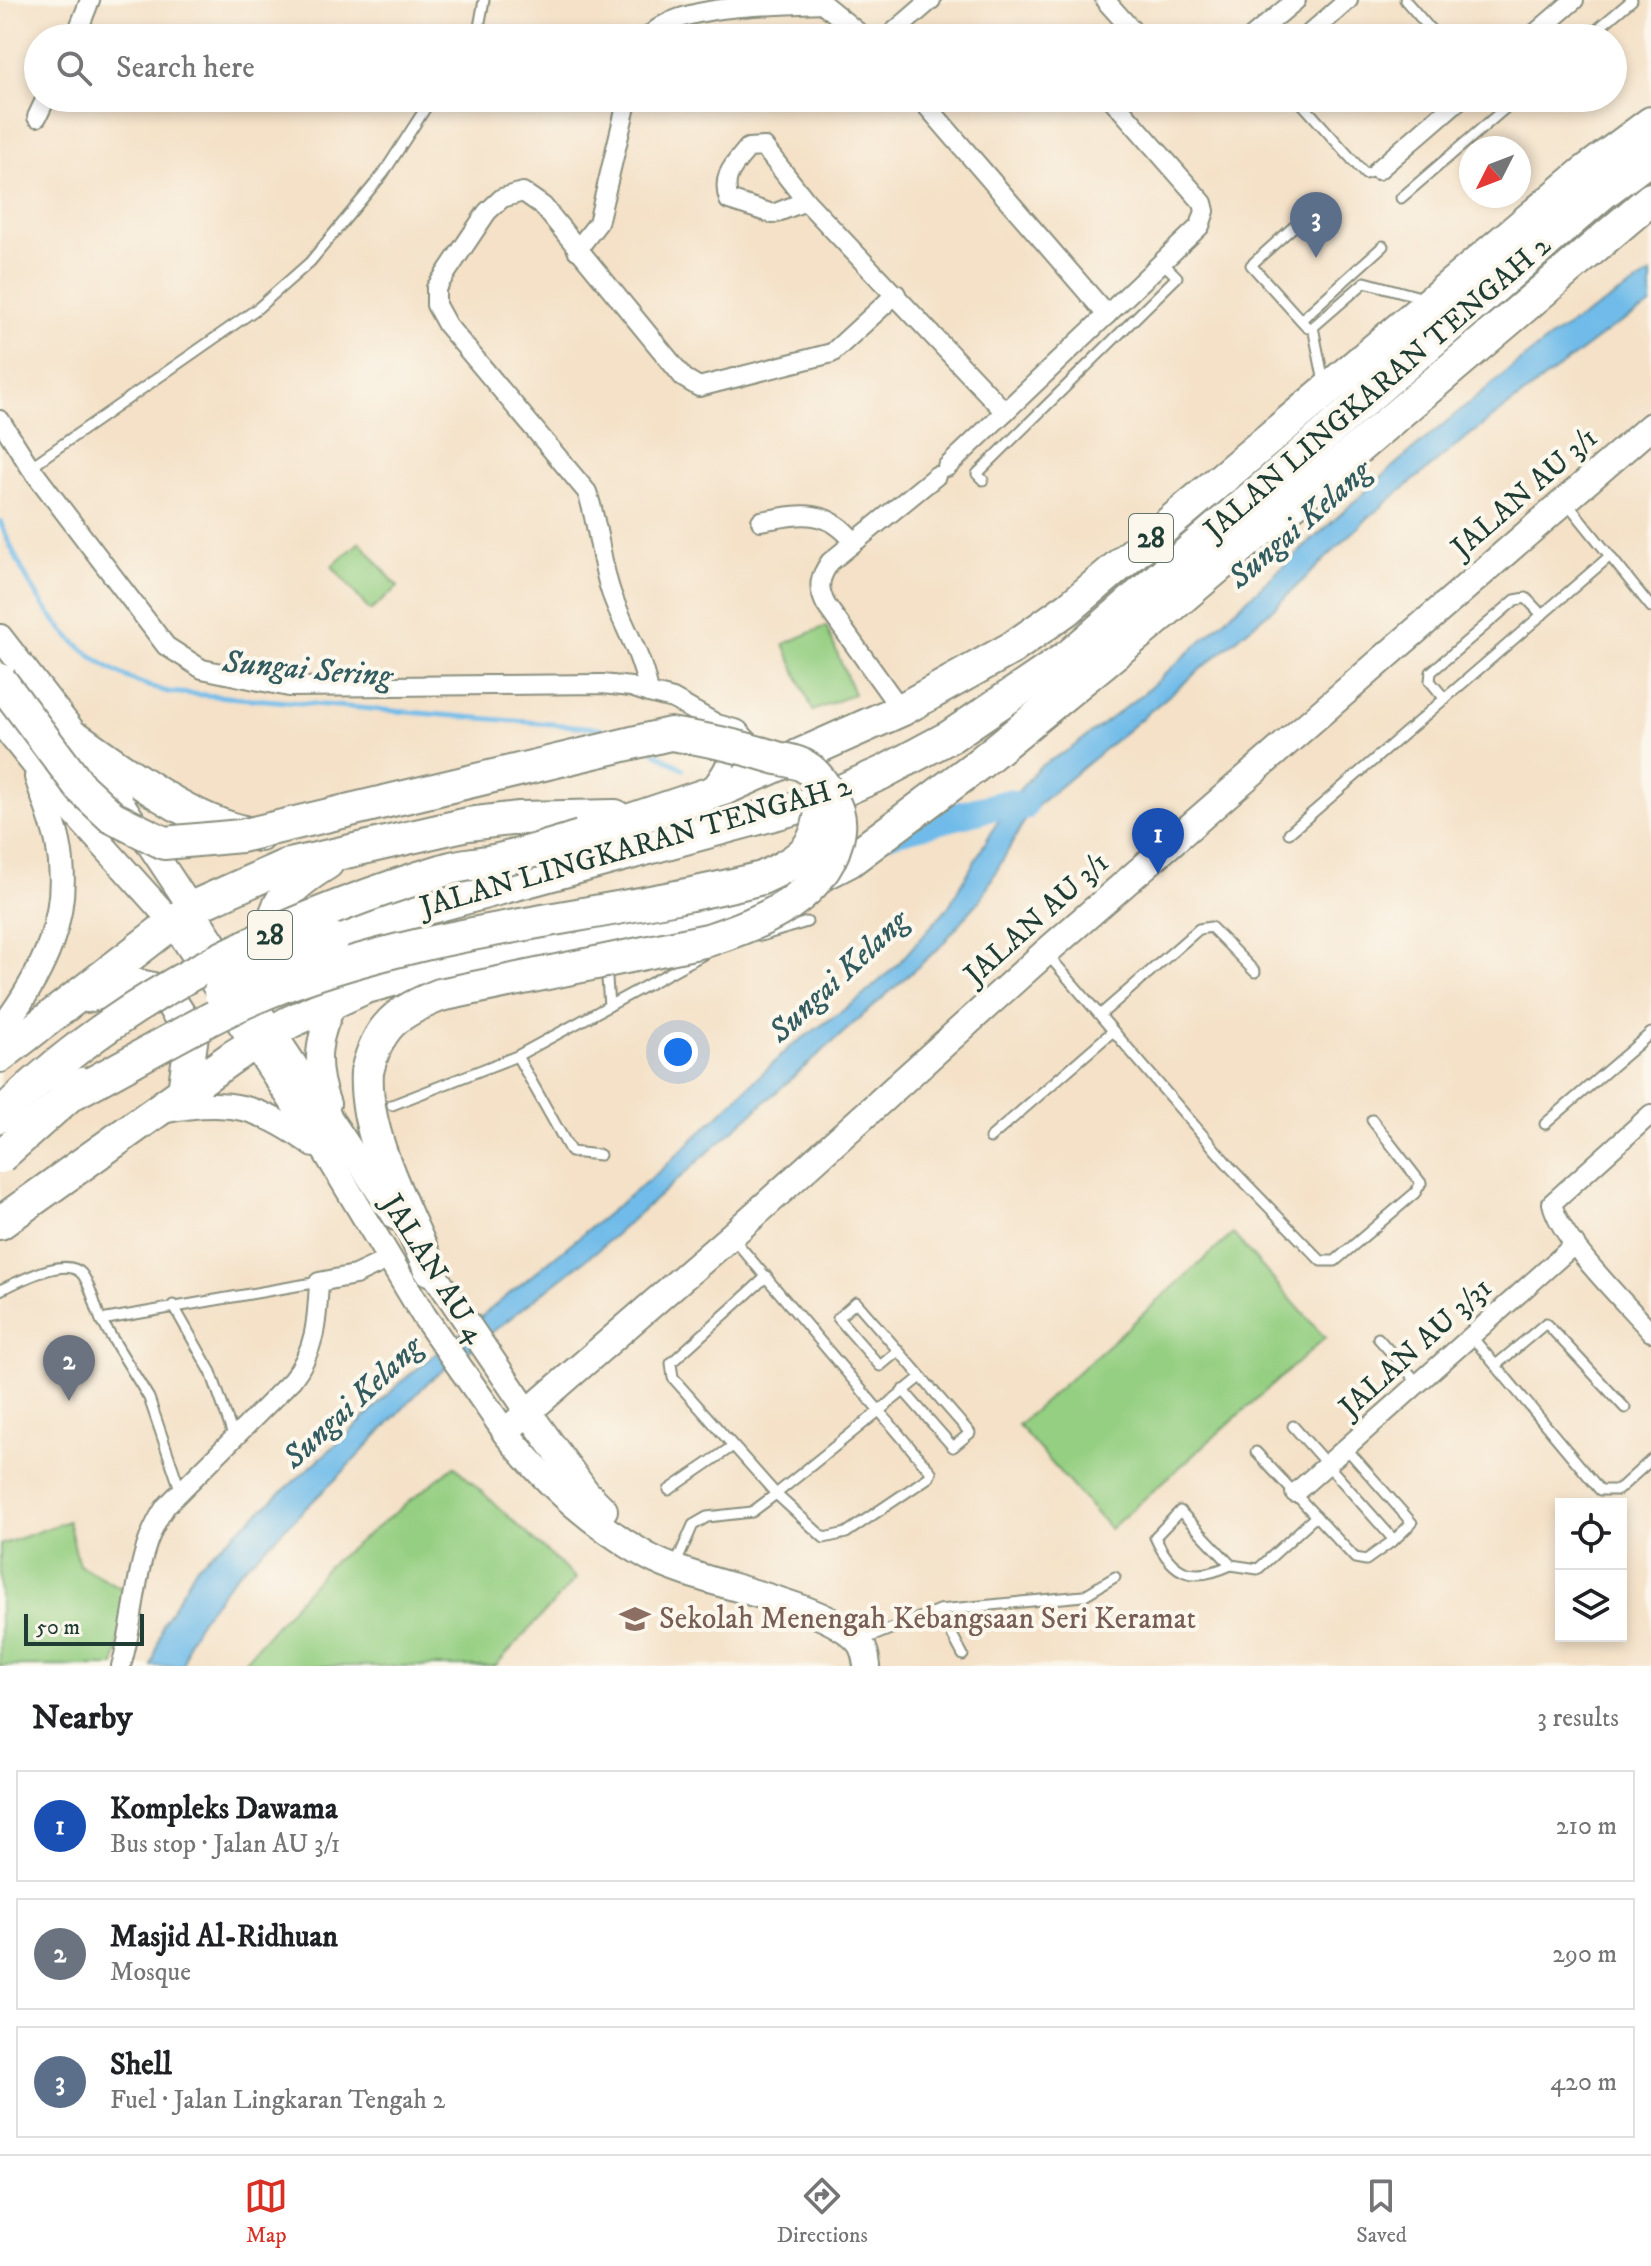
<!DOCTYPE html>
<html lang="en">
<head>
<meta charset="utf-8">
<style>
  :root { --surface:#fff; --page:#f6f6f6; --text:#202124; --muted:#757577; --line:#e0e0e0; --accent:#d93025 }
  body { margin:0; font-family:"IM FELL DW Pica",serif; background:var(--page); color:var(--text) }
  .controls { position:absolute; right:24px; bottom:24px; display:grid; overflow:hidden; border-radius:0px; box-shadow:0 4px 12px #0003 }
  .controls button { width:72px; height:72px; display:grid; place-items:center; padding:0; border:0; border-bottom:2px solid var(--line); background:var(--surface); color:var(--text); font:40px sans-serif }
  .compass { position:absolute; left:1459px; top:136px; width:72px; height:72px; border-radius:50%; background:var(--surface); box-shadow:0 4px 12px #0003; rotate:228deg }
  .scale { position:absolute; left:24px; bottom:20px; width:120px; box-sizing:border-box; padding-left:8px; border:4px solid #1f3d34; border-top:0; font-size:22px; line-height:28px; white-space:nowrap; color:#1f3d34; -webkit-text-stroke:6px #fbf7ec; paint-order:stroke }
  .you { position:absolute; left:678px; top:1052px; width:28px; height:28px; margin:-20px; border:6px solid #fff; border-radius:50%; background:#1a73e8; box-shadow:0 0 0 12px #1a73e833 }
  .badge { display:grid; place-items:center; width:52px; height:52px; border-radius:50%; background:var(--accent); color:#fff; font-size:26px; font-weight:700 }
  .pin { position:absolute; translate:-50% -66px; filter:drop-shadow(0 2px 4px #0008) }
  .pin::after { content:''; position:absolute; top:42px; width:28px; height:24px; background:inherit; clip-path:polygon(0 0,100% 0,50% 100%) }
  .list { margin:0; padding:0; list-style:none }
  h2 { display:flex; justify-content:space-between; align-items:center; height:104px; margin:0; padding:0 32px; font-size:34px }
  h2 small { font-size:26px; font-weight:400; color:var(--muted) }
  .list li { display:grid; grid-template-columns:52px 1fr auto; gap:24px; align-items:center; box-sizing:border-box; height:112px; margin:0 16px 16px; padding:0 16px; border:2px solid var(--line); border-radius:0px }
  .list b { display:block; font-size:30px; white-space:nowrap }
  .list p { margin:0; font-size:26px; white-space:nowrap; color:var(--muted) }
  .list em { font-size:26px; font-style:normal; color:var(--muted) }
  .icon { flex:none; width:44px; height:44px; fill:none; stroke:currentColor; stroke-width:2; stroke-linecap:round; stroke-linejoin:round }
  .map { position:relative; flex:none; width:1651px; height:1666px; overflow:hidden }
  .search { position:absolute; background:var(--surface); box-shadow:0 4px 12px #0003; left:24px; right:24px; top:24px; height:88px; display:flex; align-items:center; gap:20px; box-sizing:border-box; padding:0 28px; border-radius:44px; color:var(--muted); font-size:30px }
  .sheet { height:488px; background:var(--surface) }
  nav { display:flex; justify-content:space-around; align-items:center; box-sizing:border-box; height:112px; border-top:2px solid var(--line); background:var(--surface); font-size:22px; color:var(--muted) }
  nav a { display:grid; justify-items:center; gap:4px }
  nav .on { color:var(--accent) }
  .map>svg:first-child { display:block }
  .green { fill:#95cf82; stroke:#5a865b; stroke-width:2 }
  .water { fill:#70bbe9; stroke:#487c8e; stroke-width:2 }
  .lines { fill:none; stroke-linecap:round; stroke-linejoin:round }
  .stream { stroke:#70bbe9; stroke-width:5 }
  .river { stroke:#70bbe9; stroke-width:28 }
  .service-casing { stroke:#8a8f7e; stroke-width:13 }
  .minor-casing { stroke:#8a8f7e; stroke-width:22 }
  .tertiary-casing { stroke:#8a8f7e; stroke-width:28 }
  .secondary-casing { stroke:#8a8f7e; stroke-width:30 }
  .trunk-casing { stroke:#8a8f7e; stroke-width:36 }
  .service { stroke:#fff; stroke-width:9 }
  .minor { stroke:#fff; stroke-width:18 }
  .tertiary { stroke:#fff; stroke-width:24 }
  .secondary { stroke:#fff; stroke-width:26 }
  .trunk { stroke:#fff; stroke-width:32 }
  .trunk-bridge-casing { stroke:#8a8f7e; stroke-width:36; stroke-linecap:butt }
  .trunk-bridge { stroke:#fff; stroke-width:32 }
  .labels { text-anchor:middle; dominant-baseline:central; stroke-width:8; stroke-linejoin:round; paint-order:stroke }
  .shield { fill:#fbf7ec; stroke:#61756b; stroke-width:2 }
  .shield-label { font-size:28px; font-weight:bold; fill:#1f3d34 }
  .street-label { font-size:30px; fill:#1f3d34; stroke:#fbf7ec }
  .education-label { font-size:30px; fill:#785e54; stroke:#fbf7ec; text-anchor:start }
  .water-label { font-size:32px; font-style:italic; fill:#335c61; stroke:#fbf7ec }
</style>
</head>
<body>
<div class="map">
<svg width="1651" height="1666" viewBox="0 0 1651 1666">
  <rect width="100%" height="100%" fill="#fbf7ec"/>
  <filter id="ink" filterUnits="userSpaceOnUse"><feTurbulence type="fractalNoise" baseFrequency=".0125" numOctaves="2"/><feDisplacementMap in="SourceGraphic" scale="16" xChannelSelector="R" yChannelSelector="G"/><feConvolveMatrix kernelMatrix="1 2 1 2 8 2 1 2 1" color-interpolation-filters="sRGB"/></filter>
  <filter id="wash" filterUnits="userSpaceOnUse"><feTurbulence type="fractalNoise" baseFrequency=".006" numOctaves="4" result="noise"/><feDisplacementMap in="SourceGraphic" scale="32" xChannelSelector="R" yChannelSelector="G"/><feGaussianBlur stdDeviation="1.8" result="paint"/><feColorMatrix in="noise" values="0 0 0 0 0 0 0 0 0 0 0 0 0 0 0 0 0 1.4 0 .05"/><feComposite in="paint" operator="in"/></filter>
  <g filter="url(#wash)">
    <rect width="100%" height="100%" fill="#f4e1c7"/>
    <g class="green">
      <polygon points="360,542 398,587 370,611 332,566"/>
      <polygon points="826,626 854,694 813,711 784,644"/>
      <polygon points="1233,1234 1325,1338 1110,1529 1018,1425"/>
      <polygon points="454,1466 576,1579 495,1666 240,1666 328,1566"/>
      <polygon points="68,1521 79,1565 128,1592 115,1666 0,1666 0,1545"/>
    </g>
    <polygon class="water" points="1651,274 1651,305 1612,328 1458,444 1369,517 1275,607 1040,803 1024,822 980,900 939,948 599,1249 428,1382 338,1477 235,1576 200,1621 189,1640 183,1666 152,1666 163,1624 197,1566 347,1435 401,1382 661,1170 790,1047 858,1000 897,965 949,906 1008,803 1040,766 1070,749 1144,693 1398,462 1510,369 1554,335"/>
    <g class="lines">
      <g class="stream">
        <path d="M0,521C34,606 76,668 168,692L599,728L613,733"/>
        <polyline points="655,752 683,769"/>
      </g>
      <polyline class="river" points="889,833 1008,803 1023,807"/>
    </g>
  </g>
  <g filter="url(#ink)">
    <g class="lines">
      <g class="service-casing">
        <g id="service">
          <polyline points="1405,0 1438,38"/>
          <polyline points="477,38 484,0"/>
          <polyline points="1587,38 1632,0"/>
          <polyline points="1297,98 1365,174 1378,170"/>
          <polyline points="1401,198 1517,98"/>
          <polyline points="1301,320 1383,246"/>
          <polyline points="1313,327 1308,328 1251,265 1320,203"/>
          <polyline points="1324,382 1313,327 1365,282 1424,298"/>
          <polyline points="30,467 258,308 310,262 383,174 432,98"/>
          <polyline points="983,480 977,474 1177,277 1162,262"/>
          <polyline points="1568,504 1651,607"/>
          <polyline points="1445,699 1430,681 1431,672 1515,600 1526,598 1542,615"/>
          <polyline points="1289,833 1610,556"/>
          <polyline points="761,936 807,922"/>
          <polyline points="1048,955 1231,1168 1321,1261 1335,1261 1415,1193 1421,1183 1372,1120"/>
          <polyline points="606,965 609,1006"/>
          <polyline points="1100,1015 1199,929 1211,927 1255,972"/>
          <polyline points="517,1056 571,1152 600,1155"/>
          <polyline points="392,1105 517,1056 704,954"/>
          <polyline points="1545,1124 1651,1033"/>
          <polyline points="990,1138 1113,1031"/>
          <polyline points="767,1276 671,1363 673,1378 776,1494 921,1377"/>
          <path d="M0,1290C19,1282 65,1255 82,1274C91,1285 95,1307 101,1320L319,1282"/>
          <polyline points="173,1305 211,1372 234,1438"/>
          <polyline points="101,1320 149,1398 181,1492"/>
          <polyline points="1471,1336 1600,1490 1618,1490 1651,1460"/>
          <polyline points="1378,1338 1418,1383"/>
          <polyline points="898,1351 880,1366 838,1318 856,1302 970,1433 953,1447 903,1390"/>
          <polyline points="1496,1365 1546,1323 1625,1408"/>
          <polyline points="1293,1426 1394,1540 1412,1523 1346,1448"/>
          <polyline points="1256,1452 1355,1558 1366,1560 1394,1540"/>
          <polyline points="669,1490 733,1446"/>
          <path d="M1180,1511L1231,1565C1194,1582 1173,1577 1155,1537Z"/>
          <polyline points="1231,1565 1258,1569 1316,1516"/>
          <polyline points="675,1566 693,1525 707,1517 752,1512 776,1494 824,1538 846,1533 929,1477 931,1472 732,1237"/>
          <polyline points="939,1610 963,1655"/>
          <polyline points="863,1640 939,1610 1083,1596 1115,1577"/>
        </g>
      </g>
      <g class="minor-casing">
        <g id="minor">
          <polyline points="1105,0 1139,38"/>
          <polyline points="75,38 90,0"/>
          <path d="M648,38C675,2 778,6 822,3L865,38"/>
          <polyline points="887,38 931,0"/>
          <polyline points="1251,38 1296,0"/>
          <polyline points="1305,38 1348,0"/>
          <polyline points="1530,38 1574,0"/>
          <polyline points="920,98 1107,315"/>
          <polyline points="37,117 46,98"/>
          <polyline points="1378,170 1461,98"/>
          <path d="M806,201L773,214L729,200C721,176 733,166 748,148L764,147L806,201L1005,412"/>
          <polyline points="577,250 598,223 628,98"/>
          <polyline points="0,420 30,467 166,646 202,669 289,687 602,684 631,687 649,693"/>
          <polyline points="947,467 1200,226 1205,211 1203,203 1111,98"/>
          <path d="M761,521C800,514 827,507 854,542"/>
          <path d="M901,710L826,605C817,587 819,578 830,562L936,476"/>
          <path d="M754,747L738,730L717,724L673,699L649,693C642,655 625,630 612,595C600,562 599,525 587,492L447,325L436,305V288L487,212L502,198L523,192L543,206L684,378L699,387L832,353L896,294"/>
          <path d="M708,791C721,772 732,763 725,740"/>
          <path d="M1651,1114L1552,1203C1560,1240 1624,1301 1651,1332"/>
          <polyline points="1295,1493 1575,1244"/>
          <path d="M121,1666C138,1612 132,1555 166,1506L292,1380C316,1349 317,1321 319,1282L355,1275L387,1260"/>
        </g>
      </g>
      <g class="tertiary-casing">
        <g id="tertiary">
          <polyline points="0,637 80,740 396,1218"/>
          <polyline points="0,722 64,802 172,922 326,1153 424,1316 505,1432"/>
          <path d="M0,1031C43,974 73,915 58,842C53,820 44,799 37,777"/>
          <path d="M328,1104C313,1065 317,1035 337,999"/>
          <path d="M162,1111C227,1097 261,1106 314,1145"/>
          <polyline points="421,1255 528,1412"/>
        </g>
      </g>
      <g class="secondary-casing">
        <g id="secondary">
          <polyline points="528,1412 586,1492 604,1510"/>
          <path d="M867,1666C866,1658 865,1650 860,1643C829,1602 698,1585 647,1556C593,1525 544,1481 505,1432L731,1236L1046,952L1651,426"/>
        </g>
      </g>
      <g class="trunk-casing">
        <g id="trunk">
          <path d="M80,740C130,775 198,828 260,835"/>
          <polyline points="580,837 726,788 901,710 1012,648 1070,607 1585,172 1651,123"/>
          <polyline points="333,939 394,917 814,803 882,773 951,736 1069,656 1604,192 1651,157"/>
          <path d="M283,956C258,910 291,885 327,863"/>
          <polyline points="87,996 131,984 153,989 169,999 192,1035 184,1092"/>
          <polyline points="0,1056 193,907 285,866 468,824 519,818 615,816"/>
          <path d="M367,1072C363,1135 406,1211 430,1269"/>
          <polyline points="0,1223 234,1056 288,1023 366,987 470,959 688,921 733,909 783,895 849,861 980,763 1154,621 1651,199"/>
        </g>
      </g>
      <use href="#service" class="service"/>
      <use href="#minor" class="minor"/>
      <use href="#tertiary" class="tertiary"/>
      <use href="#secondary" class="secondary"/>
      <use href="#trunk" class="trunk"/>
      <g class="trunk-bridge-casing">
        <g id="trunk-bridge">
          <path d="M0,680L81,788L112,817L164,843L241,836L670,734C707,739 742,747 777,758C786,760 799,762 806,767C818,774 826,789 832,800C843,818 840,833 833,852C811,904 757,924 708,940L440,995C397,1012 378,1025 367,1072"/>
          <polyline points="220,992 333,939"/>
          <path d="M66,1097C132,1063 197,1022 265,993C425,927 597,920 762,878C804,859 820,846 822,799"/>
          <path d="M0,1116C121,995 282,919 444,870C461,864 480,864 498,860C526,854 553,845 580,837"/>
          <polyline points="0,1157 82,1084"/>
        </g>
      </g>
      <use href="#trunk-bridge" class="trunk-bridge"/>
    </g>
  </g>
  <defs>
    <g id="school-bare" transform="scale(2.4)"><path d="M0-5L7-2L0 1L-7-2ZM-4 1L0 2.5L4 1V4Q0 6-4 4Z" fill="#8d6e63" stroke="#fbf7ec" stroke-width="2.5" paint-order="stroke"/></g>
  </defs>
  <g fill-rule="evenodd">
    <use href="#school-bare" x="635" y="1619"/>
  </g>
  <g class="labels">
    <g class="shield">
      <rect x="1129" y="514" width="44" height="48" rx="6"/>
      <rect x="248" y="911" width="44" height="48" rx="6"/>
    </g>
    <g class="shield-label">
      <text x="1151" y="538">28</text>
      <text x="270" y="935">28</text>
    </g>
    <g class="street-label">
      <text transform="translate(1378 388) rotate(-41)">JALAN LINGKARAN TENGAH 2</text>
      <text transform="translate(1525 493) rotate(-41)">JALAN AU 3/1</text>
      <text transform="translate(636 847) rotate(-16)">JALAN LINGKARAN TENGAH 2</text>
      <text transform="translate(1037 919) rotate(-42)">JALAN AU 3/1</text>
      <text transform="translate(433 1269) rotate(58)">JALAN AU 4</text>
      <text transform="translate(1416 1348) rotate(-42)">JALAN AU 3/31</text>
    </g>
    <g class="education-label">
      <text x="659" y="1619">Sekolah Menengah Kebangsaan Seri Keramat</text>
    </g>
    <g class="water-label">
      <text transform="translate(1300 525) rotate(-41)">Sungai Kelang</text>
      <text transform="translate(307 670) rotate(5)">Sungai Sering</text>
      <text transform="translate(839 977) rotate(-43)">Sungai Kelang</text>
      <text transform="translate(353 1403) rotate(-43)">Sungai Kelang</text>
    </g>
  </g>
</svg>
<div class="controls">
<button><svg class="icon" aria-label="locate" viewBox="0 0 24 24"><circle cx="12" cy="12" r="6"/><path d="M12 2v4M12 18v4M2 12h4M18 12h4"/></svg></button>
<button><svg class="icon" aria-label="layers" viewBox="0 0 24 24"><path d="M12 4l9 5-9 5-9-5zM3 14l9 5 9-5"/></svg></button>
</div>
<svg class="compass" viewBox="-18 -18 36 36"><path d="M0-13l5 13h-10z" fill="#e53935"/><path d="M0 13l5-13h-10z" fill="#757577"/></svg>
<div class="scale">50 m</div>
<div class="you"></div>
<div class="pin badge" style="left:1158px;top:874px;background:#1a4fb4">1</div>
<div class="pin badge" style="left:69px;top:1401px;background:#6b7280">2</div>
<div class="pin badge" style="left:1316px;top:258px;background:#5c6f8a">3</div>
<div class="search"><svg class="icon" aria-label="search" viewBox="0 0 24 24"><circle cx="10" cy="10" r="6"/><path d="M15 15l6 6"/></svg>Search here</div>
</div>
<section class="sheet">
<h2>Nearby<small>3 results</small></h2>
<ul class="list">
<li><span class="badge" style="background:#1a4fb4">1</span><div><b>Kompleks Dawama</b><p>Bus stop · Jalan AU 3/1</p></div><em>210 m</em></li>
<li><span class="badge" style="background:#6b7280">2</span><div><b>Masjid Al-Ridhuan</b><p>Mosque</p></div><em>290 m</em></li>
<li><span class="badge" style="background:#5c6f8a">3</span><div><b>Shell</b><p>Fuel · Jalan Lingkaran Tengah 2</p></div><em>420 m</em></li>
</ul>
</section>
<nav>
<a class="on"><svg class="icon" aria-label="map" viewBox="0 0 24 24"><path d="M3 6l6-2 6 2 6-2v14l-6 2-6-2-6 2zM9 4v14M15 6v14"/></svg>Map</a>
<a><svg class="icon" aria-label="directions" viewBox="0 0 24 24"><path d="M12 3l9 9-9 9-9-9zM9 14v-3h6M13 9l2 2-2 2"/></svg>Directions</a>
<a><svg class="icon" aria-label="saved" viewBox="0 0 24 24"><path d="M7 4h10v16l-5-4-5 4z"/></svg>Saved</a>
</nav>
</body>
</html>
